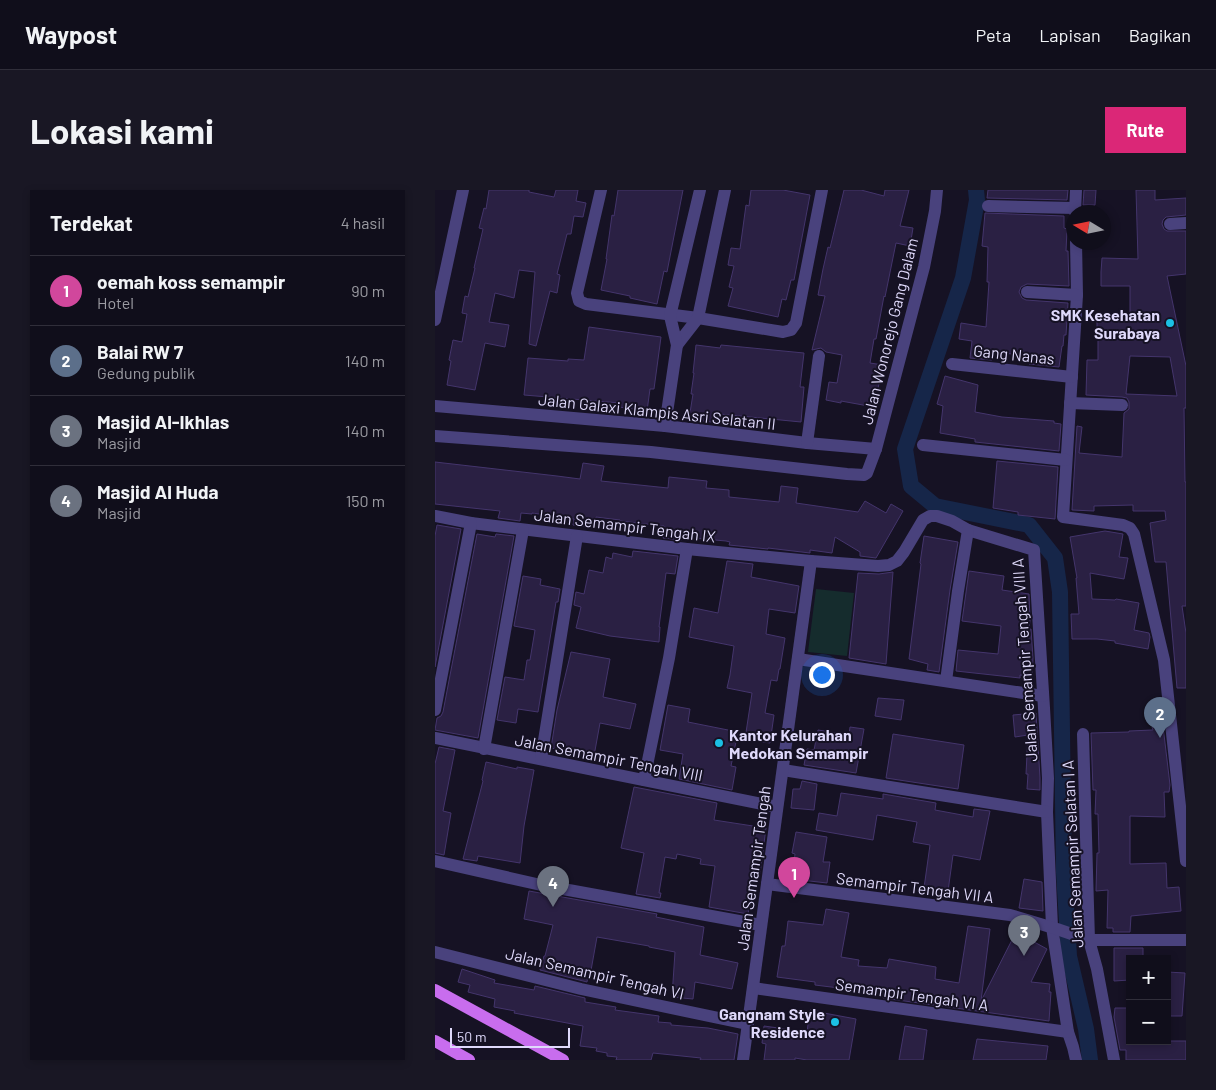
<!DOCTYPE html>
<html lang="id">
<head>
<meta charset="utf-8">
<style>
  :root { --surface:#100e1b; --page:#191724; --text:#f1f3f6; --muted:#9c9ca3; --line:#302e3a; --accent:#db2777 }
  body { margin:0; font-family:Barlow,sans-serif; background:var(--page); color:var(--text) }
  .controls { position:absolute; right:15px; bottom:15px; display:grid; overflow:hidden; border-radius:0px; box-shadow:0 2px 8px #0003 }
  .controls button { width:45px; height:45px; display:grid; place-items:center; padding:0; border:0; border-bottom:1px solid var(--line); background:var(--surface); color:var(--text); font:25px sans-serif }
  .compass { position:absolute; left:631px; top:15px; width:45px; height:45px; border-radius:50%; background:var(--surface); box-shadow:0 2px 8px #0003; rotate:280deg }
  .scale { position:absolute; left:15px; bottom:12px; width:120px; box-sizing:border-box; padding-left:5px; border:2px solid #dfd9fb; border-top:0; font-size:14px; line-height:18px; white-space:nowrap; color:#dfd9fb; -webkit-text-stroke:4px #161224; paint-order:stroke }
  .you { position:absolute; left:386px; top:484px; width:18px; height:18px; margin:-12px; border:4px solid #fff; border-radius:50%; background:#1a73e8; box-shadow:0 0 0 8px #1a73e833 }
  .badge { display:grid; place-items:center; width:32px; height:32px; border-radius:50%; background:var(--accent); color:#fff; font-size:16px; font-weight:700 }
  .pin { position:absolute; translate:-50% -41px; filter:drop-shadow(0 1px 2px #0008) }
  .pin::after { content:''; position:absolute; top:26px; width:18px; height:15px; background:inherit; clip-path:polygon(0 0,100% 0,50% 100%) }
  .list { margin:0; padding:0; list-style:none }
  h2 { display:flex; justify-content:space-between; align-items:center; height:65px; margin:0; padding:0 20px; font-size:21px }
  h2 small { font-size:16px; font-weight:400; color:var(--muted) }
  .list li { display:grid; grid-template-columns:32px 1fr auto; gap:15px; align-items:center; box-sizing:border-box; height:70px; padding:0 20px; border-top:1px solid var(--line) }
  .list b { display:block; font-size:19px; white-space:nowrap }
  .list p { margin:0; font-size:16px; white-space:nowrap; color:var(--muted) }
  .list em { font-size:16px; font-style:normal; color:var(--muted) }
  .map { position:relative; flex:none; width:751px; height:870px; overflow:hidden; border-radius:0px }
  header { display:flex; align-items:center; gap:30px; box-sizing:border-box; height:70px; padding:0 25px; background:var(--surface); border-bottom:1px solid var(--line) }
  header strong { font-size:24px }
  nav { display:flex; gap:28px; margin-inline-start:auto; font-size:18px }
  .intro { display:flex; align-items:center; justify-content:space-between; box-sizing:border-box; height:120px; padding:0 30px }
  h1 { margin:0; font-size:35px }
  .button { padding:12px 22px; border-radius:0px; background:var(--accent); color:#fff; font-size:18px; font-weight:700 }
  main { display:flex; gap:30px; padding:0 30px }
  aside { flex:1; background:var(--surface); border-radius:0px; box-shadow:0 2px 8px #0003 }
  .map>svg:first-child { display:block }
  .green { fill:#152c2d }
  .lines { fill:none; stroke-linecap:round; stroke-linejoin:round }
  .canal { stroke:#162649; stroke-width:16 }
  .building { fill:#2a2043; stroke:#44356c; fill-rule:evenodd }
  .minor { stroke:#49427d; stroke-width:12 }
  .major { stroke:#c86dee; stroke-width:12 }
  .poi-dot { fill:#1bc0e4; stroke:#161224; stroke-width:2 }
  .labels { text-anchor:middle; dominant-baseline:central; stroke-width:4; stroke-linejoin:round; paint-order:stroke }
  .poi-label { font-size:16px; font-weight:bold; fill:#dfd9fb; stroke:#161224; text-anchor:end }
  .street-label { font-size:16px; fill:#dfd9fb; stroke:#161224 }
</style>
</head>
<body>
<header>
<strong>Waypost</strong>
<nav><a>Peta</a><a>Lapisan</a><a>Bagikan</a></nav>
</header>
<div class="intro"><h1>Lokasi kami</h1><a class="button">Rute</a></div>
<main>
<aside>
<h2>Terdekat<small>4 hasil</small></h2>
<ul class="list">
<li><span class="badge" style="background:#d1479c">1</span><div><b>oemah koss semampir</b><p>Hotel</p></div><em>90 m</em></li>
<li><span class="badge" style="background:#5c6f8a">2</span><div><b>Balai RW 7</b><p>Gedung publik</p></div><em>140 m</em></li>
<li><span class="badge" style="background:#6b7280">3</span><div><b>Masjid Al-Ikhlas</b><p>Masjid</p></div><em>140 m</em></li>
<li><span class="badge" style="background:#6b7280">4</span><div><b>Masjid Al Huda</b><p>Masjid</p></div><em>150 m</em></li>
</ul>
</aside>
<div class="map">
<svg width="751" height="870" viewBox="0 0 751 870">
  <rect width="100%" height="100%" fill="#161224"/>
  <polygon class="green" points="381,399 419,403 412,466 373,462"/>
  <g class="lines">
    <polyline class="canal" points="541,0 542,10 528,88 470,259 476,296 500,316 594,335 620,368 625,402 629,682 634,766 651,839 655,870"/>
  </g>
  <g class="building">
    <polygon points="54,0 94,0 94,2 119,7 121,0 143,0 141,11 151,13 148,27 139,26 136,44 132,44 122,84 125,85 122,103 115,101 101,156 94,154 100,82 84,80 79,108 60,103 54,132 74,135 70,157 50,153 40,200 12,195 16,171 14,170 18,150 27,152 32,124 27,123 30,106 33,107 40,78 39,78 48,39 44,38 49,18 51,19"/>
    <polygon points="183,0 248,0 232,82 229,81 222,114 195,108 195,106 166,100 172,69 171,69 177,25 179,26"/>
    <polygon points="316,0 348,0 375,5 359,90 356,90 351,110 347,109 343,127 293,116 298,98 294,97 299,76 293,75 296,58 305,59 311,15 314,16"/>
    <polygon points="409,0 426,0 449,6 450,0 474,0 465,36 478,38 475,56 461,53 450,107 449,106 441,149 439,149 435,173 448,175 439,217 406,211 406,213 391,210 394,192 402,193 407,165 391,162 386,158 377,160 390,106 383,105 388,79 393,57 395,58"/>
    <polygon points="553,0 633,0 632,10 552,8"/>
    <polygon points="649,0 661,0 660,15 648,15"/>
    <path d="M701,0H720V10L751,8V25L731,27L728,30L727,34L729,39L732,41H751V84L732,86L751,176V218H749L750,292H751V416H747L751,443V498H742L731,372H720L715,333L731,330L730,321H698V315L659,316V321L637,320L642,236L647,237L644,263L687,267L689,223L694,219V212L692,208L687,207L651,205L652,170H663V143H662V131H695V96H666V82L667,68L703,69ZM695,166L735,167L742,206L691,204Z"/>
    <polygon points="550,23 629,26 629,38 632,39 631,61 633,61 634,96 592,94 586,97 584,102 587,108 591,110 633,113 631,145 629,145 628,156 627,156 624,177 594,174 595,166 568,163 567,166 557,166 557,170 535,168 537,151 524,149 526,133 551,137 554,92 552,92 553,57 547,56"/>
    <polygon points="154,137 226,147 219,199 215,199 212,221 184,217 185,213 89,205 93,168 133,171 133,169 149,170"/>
    <polygon points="261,155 285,158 286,155 369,163 365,197 369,197 366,232 285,224 284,233 254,229 258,204 256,204 259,183 258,183"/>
    <polygon points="510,186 543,195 540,222 567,227 619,231 619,233 626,234 624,261 540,252 540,249 505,243 508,216 502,214"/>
    <polygon points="562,271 623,277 620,329 583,325 583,322 558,318"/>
    <polygon points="0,272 122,286 145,289 148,273 169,276 166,291 233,298 234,287 272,291 271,298 294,300 294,307 344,312 346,296 363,298 361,313 423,322 430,311 451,323 456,314 468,321 441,368 425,366 425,362 400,347 397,363 375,360 375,363 333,358 333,359 294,355 295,352 291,351 247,347 247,350 228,348 229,336 185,331 185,330 161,327 159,338 138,335 139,329 97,323 97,324 86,323 85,331 63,328 65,321 0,314"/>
    <polygon points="2,335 26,339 0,477 0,346"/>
    <polygon points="670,341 688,344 684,367 693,368 689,389 655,383 657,409 680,410 681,409 704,413 699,440 714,443 715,447 713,459 680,453 680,451 662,449 637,449 636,424 644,424 641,388 642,388 635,347"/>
    <polygon points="42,344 60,347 61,344 79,346 43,548 0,540 2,528 6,526 8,522"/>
    <polygon points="489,346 523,352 515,400 504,482 492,480 493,474 474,469 486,374 485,373"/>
    <polygon points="198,361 243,366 240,384 231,383 224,437 225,437 224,452 175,446 141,438 146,417 139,415 141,402 149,404 154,380 168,383 171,367 177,369 178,363 197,367"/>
    <polygon points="292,371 318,374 316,387 364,396 360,423 334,419 331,444 350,448 345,479 344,479 342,491 336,490 330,523 339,525 335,553 310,549 317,503 292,498 295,485 299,456 254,447 259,418 283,423"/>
    <polygon points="534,381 569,386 567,400 594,404 595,430 594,439 596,439 598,468 597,486 585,485 585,488 521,481 523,460 563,464 566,436 527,431"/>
    <polygon points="458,382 451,474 414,468 423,383 444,384"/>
    <polygon points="88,386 106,389 105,395 125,399 123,412 121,412 103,522 83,519 81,533 62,530 70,487 89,490 92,470 95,470 100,440 79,436"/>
    <polygon points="136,462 175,469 168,507 201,514 195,539 165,533 159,566 116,558 122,520"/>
    <polygon points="443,508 469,510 466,530 440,526"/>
    <polygon points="233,515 255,519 253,532 303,542 296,576 301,577 297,600 244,589 248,564 225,560"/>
    <polygon points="601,523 605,588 605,600 592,599 593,584 591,584 593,545 580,547 578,525"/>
    <polygon points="728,536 735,595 734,602 729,602 730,627 695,626 695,674 731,673 732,698 744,697 746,721 696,726 695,742 678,742 678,738 672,738 673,700 661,701 662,663 664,663 663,624 660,624 661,600 658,600 656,543 694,542 694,541 718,540 717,537"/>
    <polygon points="415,537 429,539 421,583 369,575 372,559 379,560 383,540 414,545"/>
    <polygon points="458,544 529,555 523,599 451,588"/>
    <polygon points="4,557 20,560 8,621 16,623 9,665 0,663 0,574"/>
    <polygon points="51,572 82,579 82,577 99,580 89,636 85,673 43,666 42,671 28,669 48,591 47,590"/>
    <polygon points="367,591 382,594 379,620 356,618 358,599 365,599"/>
    <polygon points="199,597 282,613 279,630 331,638 325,684 322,683 320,698 318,698 313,724 274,717 280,676 265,674 266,669 242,664 241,669 230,667 224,703 226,703 225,708 201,704 209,663 186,658"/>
    <polygon points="406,603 448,609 448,604 501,613 500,620 538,627 539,619 555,621 545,670 518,665 513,701 489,698 495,655 478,652 482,632 442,625 438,650 381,640 384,623 402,626"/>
    <polygon points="361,642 392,647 388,672 395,672 392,693 357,689 360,664 357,663"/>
    <polygon points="589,689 607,692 608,721 584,718"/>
    <polygon points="94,701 222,724 221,727 269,737 265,765 303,773 297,799 260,792 258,809 237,807 240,762 214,757 214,756 162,747 155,786 153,786 152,792 105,780 109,766 110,766 118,735 89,729"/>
    <polygon points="391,719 414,723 406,767 424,770 423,776 452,778 454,769 501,777 500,789 524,793 533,736 555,739 546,811 581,742 612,759 596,792 615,794 614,802 616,802 614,831 448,808 449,800 420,798 420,800 380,795 380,792 342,787 347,756 350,756 353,731 388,735"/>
    <polygon points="679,758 708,758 708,769 695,769 695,790 679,791"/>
    <polygon points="27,779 60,790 59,793 99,800 100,796 150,808 150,812 181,817 180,820 224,826 223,832 236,833 236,835 273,838 303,844 299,870 265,870 266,868 218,863 216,870 181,870 182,867 172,866 172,863 161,861 162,858 145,856 148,836 79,823 80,821 59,817 60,809 33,802 35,795 23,792"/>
    <polygon points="732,782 750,783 747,826 732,826"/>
    <polygon points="680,818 695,818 695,851 751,851 751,870 691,870 691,860 685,860 679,827"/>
    <polygon points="375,820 389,822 389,823 421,829 414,870 372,870 360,868 360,870 329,870 331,854 327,853 329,836 372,842"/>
    <polygon points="470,836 492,840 488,870 464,870"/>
    <polygon points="542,849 613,856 611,870 538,870"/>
  </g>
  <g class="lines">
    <g class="minor">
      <polyline points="166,0 142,103 144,111 151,114 263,128 348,142 356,140 361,133 387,0"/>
      <polyline points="553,16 640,18"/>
      <polyline points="640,22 641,0"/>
      <polyline points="735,34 751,33"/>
      <polyline points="641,52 642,105 628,327 688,335 695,338 699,344 729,470 751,671"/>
      <polyline points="592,102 642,105"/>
      <polyline points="0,130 28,0"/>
      <polyline points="242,155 263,128 290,0"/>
      <polyline points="517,174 637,187"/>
      <polyline points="635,213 687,215"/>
      <polyline points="0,216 230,236 372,253 441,259"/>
      <polyline points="230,236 242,155 235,126 265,0"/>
      <polyline points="0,246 216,262 412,284 429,285 432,283 441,259 489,77 500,21 502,0"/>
      <polyline points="372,253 384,166"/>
      <polyline points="488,255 631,270"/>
      <polyline points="0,326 36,333 252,359 376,371 443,376 454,375 462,371 469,362 488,330 495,326 502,326 517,331 533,340 599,360 609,518 613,588 612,622 617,737 633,842 638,857 641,870"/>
      <polyline points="363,469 608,506"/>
      <polyline points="511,491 523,401 533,340"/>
      <polyline points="0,520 36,333"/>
      <polyline points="648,544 654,750 662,779 679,870"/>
      <polyline points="0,548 342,617"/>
      <polyline points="49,559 88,340"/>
      <polyline points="106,569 142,346"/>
      <polyline points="348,580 612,622"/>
      <polyline points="209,590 234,468 252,359"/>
      <polyline points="0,671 106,695 326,735"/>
      <polyline points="332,694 575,725 622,739 654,750 751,750"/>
      <polyline points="0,762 146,799 312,834"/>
      <polyline points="318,798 633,842"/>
      <polyline points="308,870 376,371"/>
    </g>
    <g class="major">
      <polyline points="0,800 128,870"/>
      <polyline points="0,851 34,870"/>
    </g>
  </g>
  <g class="poi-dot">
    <circle cx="735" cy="133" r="5"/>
    <circle cx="284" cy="553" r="5"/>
    <circle cx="400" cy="832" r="5"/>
  </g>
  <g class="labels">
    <g class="poi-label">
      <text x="725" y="124">SMK Kesehatan<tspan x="725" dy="18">Surabaya</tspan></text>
      <text x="294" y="544" text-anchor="start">Kantor Kelurahan<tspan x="294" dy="18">Medokan Semampir</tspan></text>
      <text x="390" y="823">Gangnam Style<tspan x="390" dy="18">Residence</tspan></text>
    </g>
    <g class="street-label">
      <text transform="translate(454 141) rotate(-76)">Jalan Wonorejo Gang Dalam</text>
      <text transform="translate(579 164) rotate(6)">Gang Nanas</text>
      <text transform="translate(222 221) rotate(6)">Jalan Galaxi Klampis Asri Selatan II</text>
      <text transform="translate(190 335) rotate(7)">Jalan Semampir Tengah IX</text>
      <text transform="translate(589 470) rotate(-94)">Jalan Semampir Tengah VIII A</text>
      <text transform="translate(174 567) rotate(11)">Jalan Semampir Tengah VIII</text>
      <text transform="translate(637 664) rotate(-93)">Jalan Semampir Selatan I A</text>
      <text transform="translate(318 678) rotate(-82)">Jalan Semampir Tengah</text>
      <text transform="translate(480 697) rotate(7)">Semampir Tengah VII A</text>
      <text transform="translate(160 783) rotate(13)">Jalan Semampir Tengah VI</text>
      <text transform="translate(477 804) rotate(8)">Semampir Tengah VI A</text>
    </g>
  </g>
</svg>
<div class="controls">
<button>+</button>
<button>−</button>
</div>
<svg class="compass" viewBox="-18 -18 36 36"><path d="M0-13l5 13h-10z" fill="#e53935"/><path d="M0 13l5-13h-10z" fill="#9c9ca3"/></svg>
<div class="scale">50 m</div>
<div class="you"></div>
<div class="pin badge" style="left:359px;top:708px;background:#d1479c">1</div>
<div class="pin badge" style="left:725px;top:548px;background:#5c6f8a">2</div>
<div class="pin badge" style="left:589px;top:766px;background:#6b7280">3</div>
<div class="pin badge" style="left:118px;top:717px;background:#6b7280">4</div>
</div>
</main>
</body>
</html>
